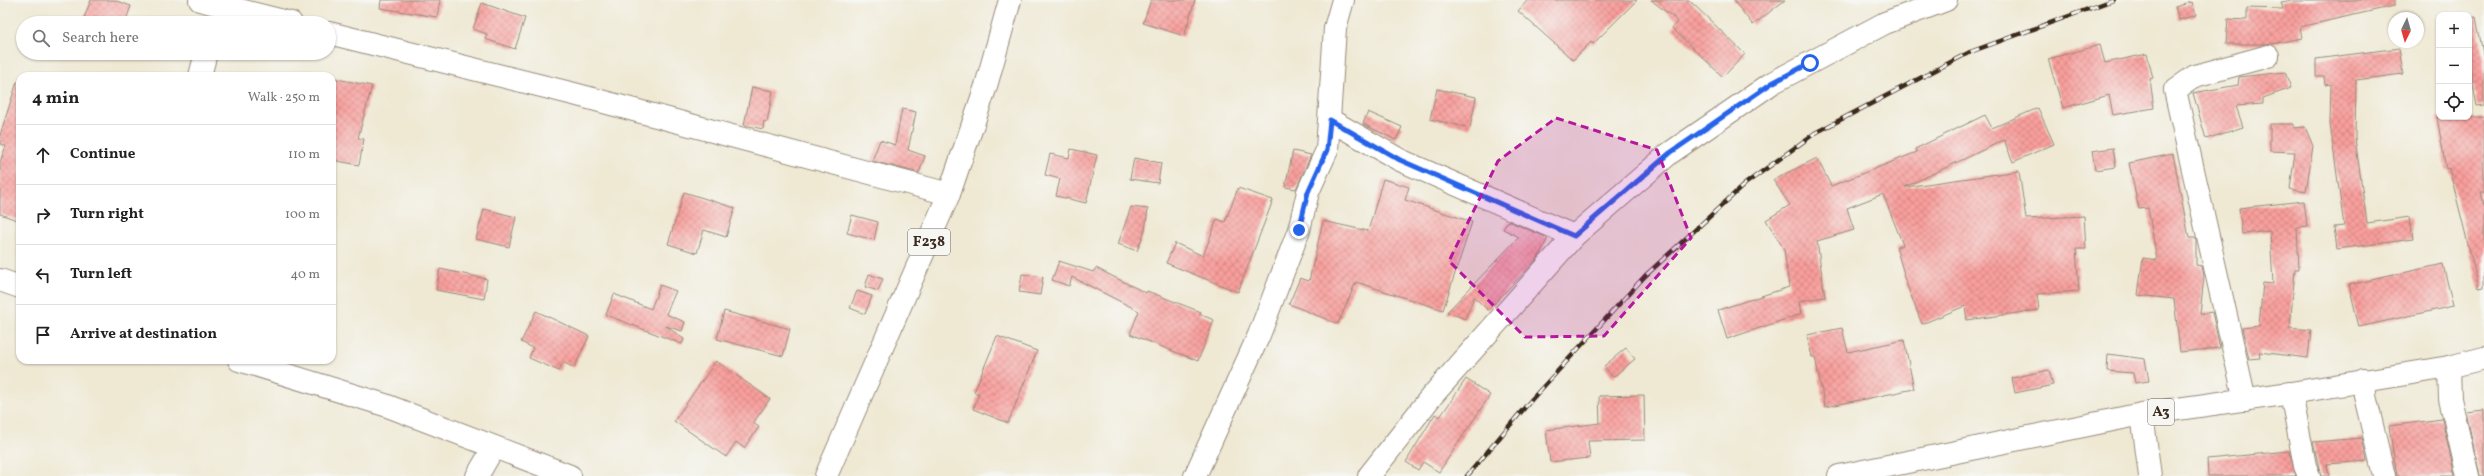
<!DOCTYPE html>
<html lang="en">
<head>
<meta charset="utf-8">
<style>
  :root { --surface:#fff; --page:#f2f2f2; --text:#222; --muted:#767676; --line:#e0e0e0 }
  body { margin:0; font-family:Vollkorn,serif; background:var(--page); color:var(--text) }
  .controls { position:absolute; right:12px; top:12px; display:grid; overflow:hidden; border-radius:8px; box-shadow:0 1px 3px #0004 }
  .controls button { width:36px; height:36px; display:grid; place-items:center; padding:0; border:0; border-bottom:1px solid var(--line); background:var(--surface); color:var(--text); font:20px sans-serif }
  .compass { position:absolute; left:2388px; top:12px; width:36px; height:36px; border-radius:50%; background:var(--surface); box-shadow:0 1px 3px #0004; rotate:185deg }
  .stop { position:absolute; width:12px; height:12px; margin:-9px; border:3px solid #2563eb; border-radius:50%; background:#fff }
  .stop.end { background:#2563eb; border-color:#fff; box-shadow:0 1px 4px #0008 }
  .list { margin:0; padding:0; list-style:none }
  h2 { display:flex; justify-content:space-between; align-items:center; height:52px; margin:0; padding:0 16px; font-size:17px }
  h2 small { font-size:13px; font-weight:400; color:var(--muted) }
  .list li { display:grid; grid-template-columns:26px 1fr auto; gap:12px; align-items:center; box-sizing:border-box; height:60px; padding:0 16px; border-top:1px solid var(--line) }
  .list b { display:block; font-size:15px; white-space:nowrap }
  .list em { font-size:13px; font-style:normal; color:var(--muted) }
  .icon { flex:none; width:22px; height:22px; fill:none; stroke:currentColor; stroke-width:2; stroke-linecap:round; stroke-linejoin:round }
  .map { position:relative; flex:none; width:2484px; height:476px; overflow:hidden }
  .search { position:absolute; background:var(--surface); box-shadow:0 1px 3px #0004; left:16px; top:16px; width:320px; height:44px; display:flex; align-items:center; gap:10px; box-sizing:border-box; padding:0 14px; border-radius:22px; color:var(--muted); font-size:15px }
  .panel { position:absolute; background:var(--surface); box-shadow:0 1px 3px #0004; left:16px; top:72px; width:320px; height:292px; border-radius:12px }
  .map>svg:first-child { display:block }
  .building { fill:url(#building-cross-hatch) }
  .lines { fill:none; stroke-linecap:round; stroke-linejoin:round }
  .minor-casing { stroke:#958a79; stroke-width:24 }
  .major-casing { stroke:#958a79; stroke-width:24 }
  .highway-casing { stroke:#958a79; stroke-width:24 }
  .minor { stroke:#fff; stroke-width:22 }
  .major { stroke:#fff; stroke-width:22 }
  .highway { stroke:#fff; stroke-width:22 }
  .rail-casing { stroke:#3b2a1e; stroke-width:4.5 }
  .rail { stroke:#f6f6f2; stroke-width:3; stroke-dasharray:9; stroke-linecap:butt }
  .route { stroke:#2563eb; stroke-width:5 }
  .marked { fill:#b5179e; fill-opacity:0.2; stroke:#b5179e; stroke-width:3; stroke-dasharray:8 5; stroke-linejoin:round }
  .labels { text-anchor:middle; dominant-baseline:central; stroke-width:3; stroke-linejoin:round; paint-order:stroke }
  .shield { fill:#f6f6f2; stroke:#73675e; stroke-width:1 }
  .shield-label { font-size:15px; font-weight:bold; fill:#3b2a1e }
</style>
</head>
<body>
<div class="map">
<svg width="2484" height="476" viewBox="0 0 2484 476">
  <defs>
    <pattern id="building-cross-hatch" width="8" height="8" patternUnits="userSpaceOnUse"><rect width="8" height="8" fill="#f99f9d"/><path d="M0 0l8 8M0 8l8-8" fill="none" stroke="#cb827f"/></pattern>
  </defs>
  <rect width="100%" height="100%" fill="#f6f6f2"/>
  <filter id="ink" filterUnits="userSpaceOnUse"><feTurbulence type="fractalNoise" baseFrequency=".025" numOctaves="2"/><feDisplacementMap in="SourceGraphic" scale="8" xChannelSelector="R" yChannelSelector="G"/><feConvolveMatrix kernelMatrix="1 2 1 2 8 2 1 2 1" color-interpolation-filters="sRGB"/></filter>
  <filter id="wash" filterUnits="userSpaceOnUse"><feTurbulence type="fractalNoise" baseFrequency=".012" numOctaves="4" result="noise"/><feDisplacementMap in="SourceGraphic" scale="16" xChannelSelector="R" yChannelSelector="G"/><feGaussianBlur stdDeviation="0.9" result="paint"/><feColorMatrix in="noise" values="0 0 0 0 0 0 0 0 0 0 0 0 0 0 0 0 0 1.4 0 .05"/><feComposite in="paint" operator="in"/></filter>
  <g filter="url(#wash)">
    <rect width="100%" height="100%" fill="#efe9d4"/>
    <g id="blocks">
      <g class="building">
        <polygon points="91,0 114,0 131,6 125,23 82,23"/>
        <polygon points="381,0 440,0 437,17 380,8"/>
        <polygon points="1151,0 1195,0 1184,36 1143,23"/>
        <polygon points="1528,0 1637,0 1593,44 1591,42 1573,60 1518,11"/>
        <polygon points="1651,0 1689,0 1745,54 1723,77 1672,28 1678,21"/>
        <polygon points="1733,0 1785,0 1753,25"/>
        <polygon points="2293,0 2394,0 2394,6 2300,27 2302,38 2272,44 2226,44 2228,19 2247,20 2247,8 2283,9 2281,2"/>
        <polygon points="2192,2 2196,15 2179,20 2175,7"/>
        <polygon points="482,3 525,18 515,49 485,39 487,34 473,29"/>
        <polygon points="2476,17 2484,59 2484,105 2477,106 2469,64 2469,18"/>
        <polygon points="2100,45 2105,63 2147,54 2153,78 2150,79 2154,108 2113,115 2109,95 2063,108 2048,59"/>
        <polygon points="2399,48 2403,74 2356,80 2355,138 2367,223 2410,217 2413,239 2337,249 2334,227 2344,226 2330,124 2331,84 2325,85 2324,76 2316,76 2316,59"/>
        <polygon points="2285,72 2291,88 2263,98 2263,104 2236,106 2243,127 2206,139 2193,93 2238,85 2239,77"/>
        <polygon points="332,78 372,86 358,138 364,139 359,165 332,160"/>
        <polygon points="17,82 20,82 20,221 0,214 0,162 6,146 0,144 0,135"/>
        <polygon points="752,87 773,91 767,122 764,121 763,129 744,125"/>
        <polygon points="1437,89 1476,97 1470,128 1430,119"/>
        <polygon points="2038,108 2054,144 2013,162 2004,140 1905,187 2019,171 2026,219 2084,216 2086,249 2076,249 2079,291 2037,294 2039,310 1967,320 1965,306 1922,324 1903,275 1904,274 1896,247 1903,245 1883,194 1847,208 1854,230 1817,241 1825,297 1799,301 1801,314 1727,339 1718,310 1789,287 1784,249 1766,220 1790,205 1773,180 1817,158 1831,186 1917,152 1915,149 1985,115 1992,128"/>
        <polygon points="902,109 916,112 908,150 925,156 919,173 872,161 880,140 895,145"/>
        <polygon points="1368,112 1402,127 1396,140 1363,124"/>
        <polygon points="2437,117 2484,117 2484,192 2480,192 2484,209 2484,287 2479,288 2449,168 2446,169"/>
        <polygon points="2270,124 2294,124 2294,128 2305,127 2313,146 2306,192 2290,189 2295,152 2270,151"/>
        <polygon points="2113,148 2116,167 2095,170 2092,151"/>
        <polygon points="1071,149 1097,155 1086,203 1056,196 1060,179 1045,175 1050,154 1069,158"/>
        <polygon points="1293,151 1311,155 1296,189 1285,187"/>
        <polygon points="2173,154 2189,238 2196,238 2196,265 2202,266 2204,276 2200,314 2212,312 2220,348 2180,352 2174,299 2138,295 2143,258 2157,260 2148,208 2139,209 2129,163"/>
        <polygon points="1134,158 1161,163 1158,183 1130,179"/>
        <polygon points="1383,179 1409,187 1405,200 1472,222 1443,310 1356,282 1338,324 1289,304 1300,278 1309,281 1323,221 1368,231"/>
        <polygon points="1238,188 1273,200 1238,292 1166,263 1175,243 1203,256 1217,219 1225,222"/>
        <polygon points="684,192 735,208 726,237 704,230 697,253 668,244"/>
        <polygon points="2304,201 2307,226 2297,227 2299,269 2295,269 2290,328 2311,330 2308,358 2259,352 2260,358 2249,359 2242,328 2259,326 2263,283 2273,284 2270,231 2242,234 2239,208"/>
        <polygon points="1131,207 1148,209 1145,230 1137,251 1118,244"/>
        <polygon points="484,209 516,217 509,247 476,239"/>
        <polygon points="852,215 878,222 874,240 847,233"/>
        <polygon points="1508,221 1548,238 1538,258 1488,310 1474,297 1465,319 1447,312 1519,237 1503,229"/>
        <polygon points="1059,261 1093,272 1096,268 1146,293 1147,291 1201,312 1199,314 1214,320 1198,361 1130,334 1139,311 1072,277 1069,286 1052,280"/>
        <polygon points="2443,264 2453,306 2359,327 2349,285"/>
        <polygon points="440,269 487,279 484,299 436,290"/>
        <polygon points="869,274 883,279 878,291 865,287"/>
        <polygon points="1022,274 1043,277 1040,295 1019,292"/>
        <polygon points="660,285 676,291 666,314 685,322 682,331 666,326 684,339 682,344 606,315 614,294 651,309"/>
        <polygon points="857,291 872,296 865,314 850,308"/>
        <polygon points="536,311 589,336 574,368 563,362 559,371 529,358 533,348 521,342"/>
        <polygon points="724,311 790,329 783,356 717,339"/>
        <polygon points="1842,328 1848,352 1904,340 1914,389 1825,407 1815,357 1812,357 1807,335"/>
        <polygon points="997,336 1037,351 1008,423 973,409 979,394 974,392"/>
        <polygon points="1626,348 1635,359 1613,377 1604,366"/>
        <polygon points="2108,354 2145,359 2149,381 2135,383 2133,373 2107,371"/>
        <polygon points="716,361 770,399 753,423 759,427 744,448 736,442 726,457 674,421"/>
        <polygon points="2049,370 2053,385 2015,393 2012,378"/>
        <polygon points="1466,379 1490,395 1439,472 1423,462 1418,470 1406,462 1435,414 1440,417"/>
        <polygon points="1644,395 1645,440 1588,441 1590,458 1550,462 1546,430 1600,423 1599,396"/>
        <polygon points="2484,410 2484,476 2480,476 2466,412"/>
        <polygon points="2442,419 2455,476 2397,476 2389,426"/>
        <polygon points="2362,438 2367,461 2327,464 2329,476 2321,476 2313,442"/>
        <polygon points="2289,451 2296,476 2208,476 2207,459"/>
      </g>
    </g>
  </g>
  <g filter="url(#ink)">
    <use href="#blocks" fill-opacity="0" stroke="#958a79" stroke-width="1"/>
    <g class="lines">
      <g class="minor-casing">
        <g id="minor">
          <polyline points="200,0 291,23"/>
          <polyline points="329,33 574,94 949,194"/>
          <polyline points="200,76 206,53"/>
          <polyline points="1330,120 1400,160 1574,236"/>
          <polyline points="0,280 20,287"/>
          <polyline points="239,360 385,405 570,476"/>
          <polyline points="2449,367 2450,399 2468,476"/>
          <polyline points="2364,380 2365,396 2384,476"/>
          <polyline points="2291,393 2305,466 2309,476"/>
          <polyline points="2245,400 2175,90 2195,76 2268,56"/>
          <polyline points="2142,414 2150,476"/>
          <polyline points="477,476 494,447"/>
          <polyline points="1195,476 1259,335 1299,230 1308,192 1327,150 1335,28 1343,0"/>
          <polyline points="1369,476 1431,397 1574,236 1670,153 1772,83 1885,23 1946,0"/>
        </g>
      </g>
      <g class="major-casing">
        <polyline id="major" points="826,476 949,194 986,86 1010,0"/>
      </g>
      <g class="highway-casing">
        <polyline id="highway" points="1839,476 2142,414 2291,393 2449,367 2484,358"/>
      </g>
      <use href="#minor" class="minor"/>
      <use href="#major" class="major"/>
      <use href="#highway" class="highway"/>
      <g class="rail-casing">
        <polyline id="rail" points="1467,476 1532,399 1645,276 1745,184 1815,133 1970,52 2113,0"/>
      </g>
      <use href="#rail" class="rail"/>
    </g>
  </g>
  <g class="lines" filter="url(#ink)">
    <polyline class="route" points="1299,230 1308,192 1327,150 1330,120 1400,160 1574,236 1670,153 1772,83 1810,63"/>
  </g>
  <path class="marked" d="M1556,118L1657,150L1691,238L1604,336L1525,337L1449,261L1498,161Z"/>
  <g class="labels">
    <g class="shield">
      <rect x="908" y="229" width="42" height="26" rx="3"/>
      <rect x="2148" y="399" width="26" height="26" rx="3"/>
    </g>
    <g class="shield-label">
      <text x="929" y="242">F238</text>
      <text x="2161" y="412">A3</text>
    </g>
  </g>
</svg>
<div class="controls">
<button>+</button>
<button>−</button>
<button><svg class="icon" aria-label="locate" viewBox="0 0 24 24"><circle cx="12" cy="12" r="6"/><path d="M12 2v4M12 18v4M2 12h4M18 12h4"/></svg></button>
</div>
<svg class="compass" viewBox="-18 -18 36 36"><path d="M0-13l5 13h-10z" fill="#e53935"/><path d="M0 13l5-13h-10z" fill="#767676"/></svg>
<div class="stop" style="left:1810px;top:63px"></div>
<div class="stop end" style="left:1299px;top:230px"></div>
<div class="search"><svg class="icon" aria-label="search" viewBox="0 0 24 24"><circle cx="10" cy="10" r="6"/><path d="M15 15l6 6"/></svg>Search here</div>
<section class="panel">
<h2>4 min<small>Walk · 250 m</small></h2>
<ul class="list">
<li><svg class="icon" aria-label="ahead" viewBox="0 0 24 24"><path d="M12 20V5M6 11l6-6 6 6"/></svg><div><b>Continue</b></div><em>110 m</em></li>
<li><svg class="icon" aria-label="right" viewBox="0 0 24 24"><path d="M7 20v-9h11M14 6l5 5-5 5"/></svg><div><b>Turn right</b></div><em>100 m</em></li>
<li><svg class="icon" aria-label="left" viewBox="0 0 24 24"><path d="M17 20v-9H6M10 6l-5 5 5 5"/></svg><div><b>Turn left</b></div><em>40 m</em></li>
<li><svg class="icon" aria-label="arrive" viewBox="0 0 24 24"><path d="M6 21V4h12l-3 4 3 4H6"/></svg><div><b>Arrive at destination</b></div></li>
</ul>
</section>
</div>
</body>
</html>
